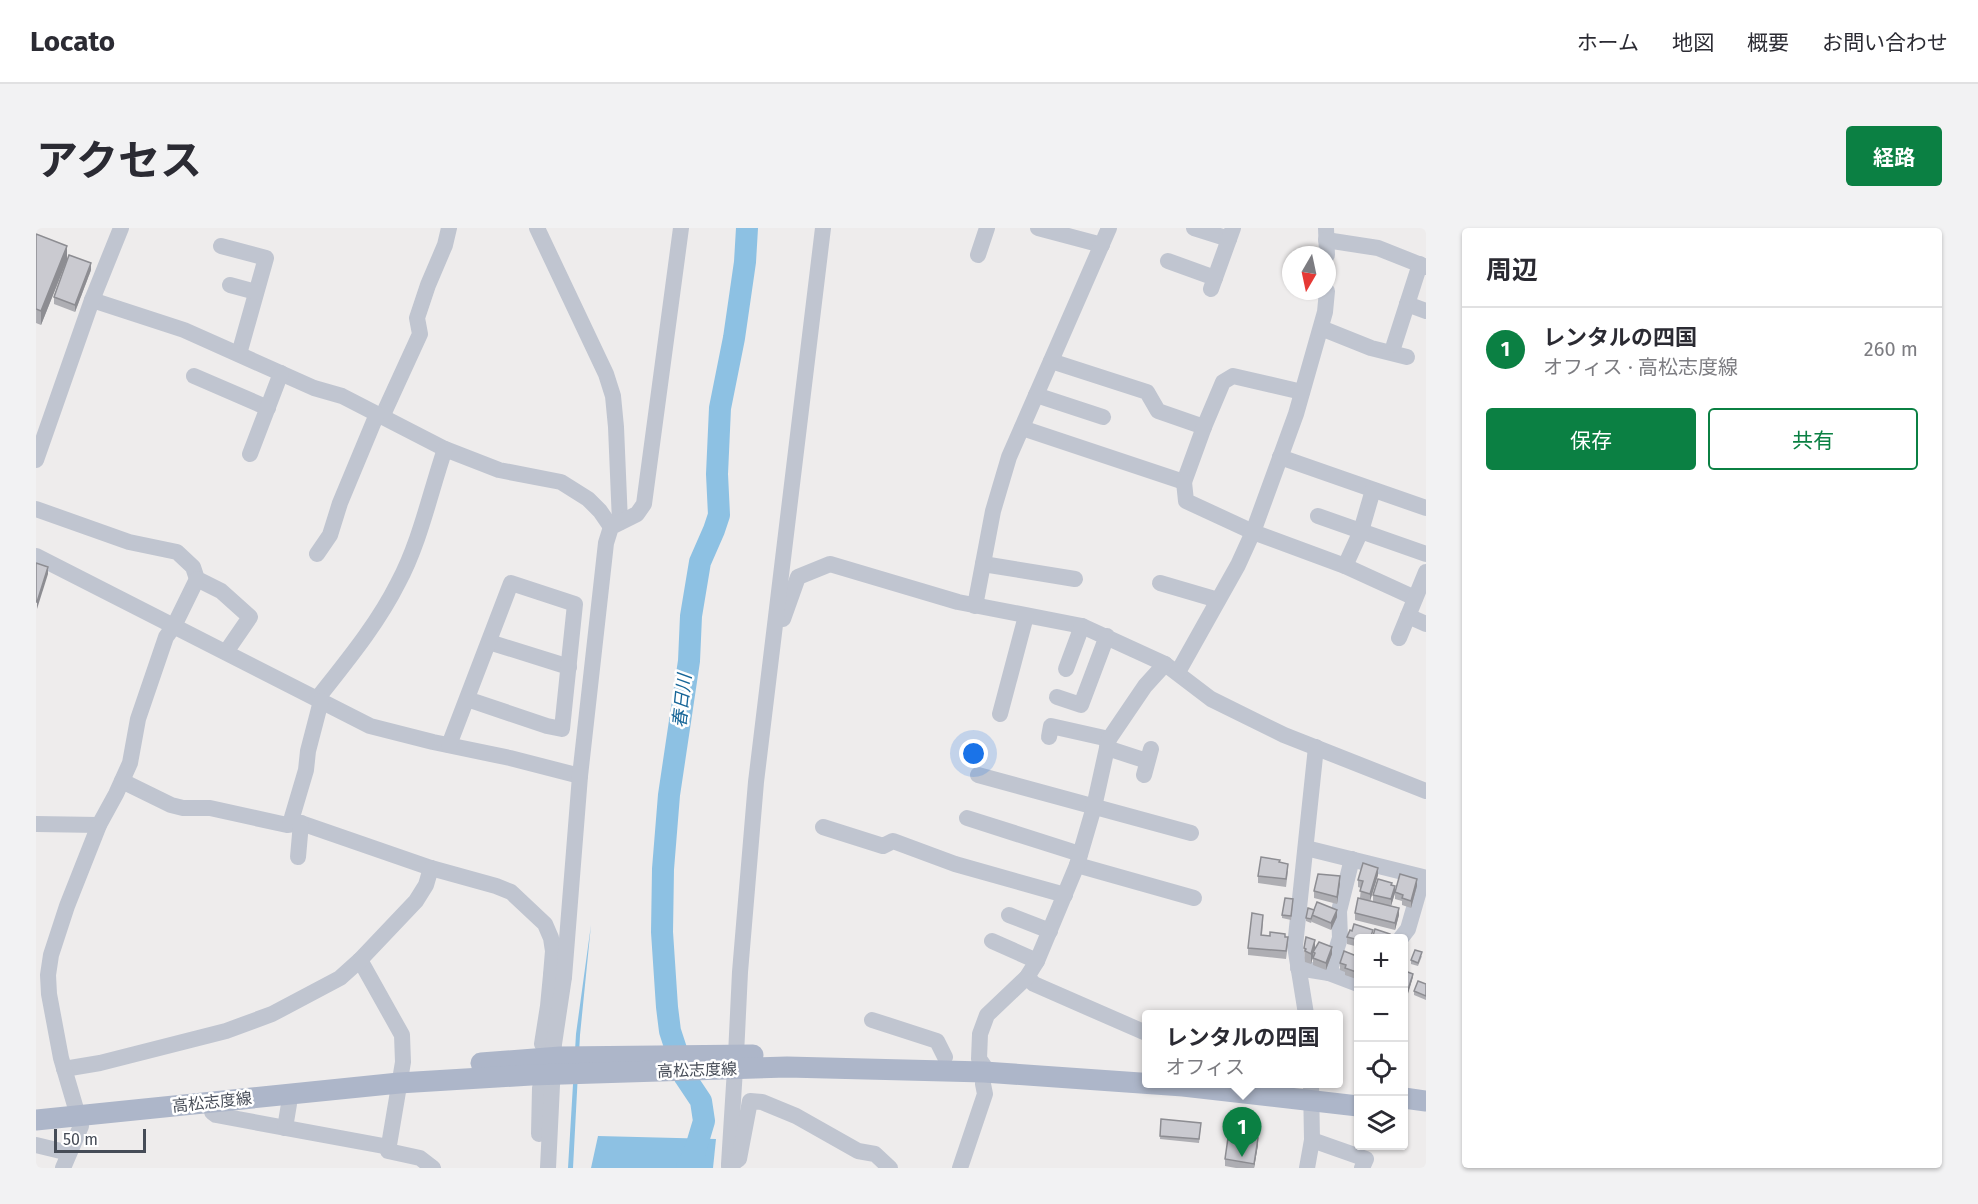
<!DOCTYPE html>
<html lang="ja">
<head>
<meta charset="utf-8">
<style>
  :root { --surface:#fff; --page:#f2f2f3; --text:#2b2b33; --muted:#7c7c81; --line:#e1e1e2; --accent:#0b8043 }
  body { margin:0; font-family:"Fira Sans","Noto Sans JP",sans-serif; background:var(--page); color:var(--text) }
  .controls { position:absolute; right:18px; bottom:18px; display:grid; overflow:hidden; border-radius:6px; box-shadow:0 2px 4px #0004 }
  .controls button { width:54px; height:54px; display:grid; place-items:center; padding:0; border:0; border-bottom:2px solid var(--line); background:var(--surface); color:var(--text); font:30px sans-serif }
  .compass { position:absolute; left:1246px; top:18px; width:54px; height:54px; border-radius:50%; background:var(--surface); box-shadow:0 2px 4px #0004; rotate:189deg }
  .scale { position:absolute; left:18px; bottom:15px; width:92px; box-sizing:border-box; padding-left:6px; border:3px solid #464c57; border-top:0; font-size:16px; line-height:21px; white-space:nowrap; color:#464c57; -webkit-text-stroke:4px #fff; paint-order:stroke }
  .you { position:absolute; left:938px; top:526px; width:21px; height:21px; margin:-15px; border:4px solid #fff; border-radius:50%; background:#1a73e8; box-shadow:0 0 0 9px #1a73e833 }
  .badge { display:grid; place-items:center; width:39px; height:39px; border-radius:50%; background:var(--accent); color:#fff; font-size:20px; font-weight:700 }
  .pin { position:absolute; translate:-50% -50px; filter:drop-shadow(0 2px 3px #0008) }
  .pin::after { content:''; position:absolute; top:32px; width:21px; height:18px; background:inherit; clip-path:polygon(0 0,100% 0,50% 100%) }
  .popup { position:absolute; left:1106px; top:782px; width:201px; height:78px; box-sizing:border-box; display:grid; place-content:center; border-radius:6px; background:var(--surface); filter:drop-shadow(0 2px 4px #0005); font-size:20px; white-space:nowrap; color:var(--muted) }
  .popup b { font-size:22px; color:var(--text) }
  .popup::after { content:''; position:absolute; left:50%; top:100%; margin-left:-12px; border:12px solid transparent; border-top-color:var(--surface) }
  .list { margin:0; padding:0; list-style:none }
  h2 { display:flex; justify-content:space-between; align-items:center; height:78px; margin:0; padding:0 24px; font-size:26px }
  h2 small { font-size:20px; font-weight:400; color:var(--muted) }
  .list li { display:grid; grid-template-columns:39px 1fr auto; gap:18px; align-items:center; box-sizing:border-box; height:84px; padding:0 24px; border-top:2px solid var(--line) }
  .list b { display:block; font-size:22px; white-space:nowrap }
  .list p { margin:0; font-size:20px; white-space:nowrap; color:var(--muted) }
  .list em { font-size:20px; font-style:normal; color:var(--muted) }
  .actions { display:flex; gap:12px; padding:18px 24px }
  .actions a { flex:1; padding:14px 0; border:2px solid var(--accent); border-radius:6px; text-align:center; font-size:21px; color:var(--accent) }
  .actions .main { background:var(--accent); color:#fff }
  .icon { flex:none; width:33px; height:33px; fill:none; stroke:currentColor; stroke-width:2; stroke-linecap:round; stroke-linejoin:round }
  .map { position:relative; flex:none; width:1390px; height:940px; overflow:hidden; border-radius:6px }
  header { display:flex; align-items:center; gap:36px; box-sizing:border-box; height:84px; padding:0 30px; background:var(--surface); border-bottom:2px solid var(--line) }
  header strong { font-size:28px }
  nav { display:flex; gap:33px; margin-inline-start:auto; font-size:21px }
  .intro { display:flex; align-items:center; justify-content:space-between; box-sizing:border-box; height:144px; padding:0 36px }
  h1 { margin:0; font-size:42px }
  .button { padding:15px 27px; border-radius:6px; background:var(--accent); color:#fff; font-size:21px; font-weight:700 }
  main { display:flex; gap:36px; padding:0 36px }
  aside { flex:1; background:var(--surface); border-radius:6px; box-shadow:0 2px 4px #0004 }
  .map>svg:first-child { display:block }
  .water { fill:#8dc1e3 }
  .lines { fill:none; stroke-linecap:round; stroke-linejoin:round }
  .river { stroke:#8dc1e3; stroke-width:22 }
  .minor { stroke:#c0c5d0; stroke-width:16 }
  .major { stroke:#adb6c9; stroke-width:21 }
  .wall { fill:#aeaeb3 }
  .shaded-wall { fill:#8d8d92 }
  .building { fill:#cacad0; stroke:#8d8d92; stroke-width:1.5 }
  .labels { text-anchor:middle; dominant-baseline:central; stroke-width:5; stroke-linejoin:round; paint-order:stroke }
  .street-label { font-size:16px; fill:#464c57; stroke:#fff }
  .water-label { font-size:18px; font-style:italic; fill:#176698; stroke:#fff }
</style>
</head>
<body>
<header>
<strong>Locato</strong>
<nav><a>ホーム</a><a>地図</a><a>概要</a><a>お問い合わせ</a></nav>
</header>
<div class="intro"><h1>アクセス</h1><a class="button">経路</a></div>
<main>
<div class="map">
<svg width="1390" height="940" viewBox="0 0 1390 940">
  <rect width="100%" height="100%" fill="#eeecec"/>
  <g class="water">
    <polygon points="555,697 544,807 537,940 532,940 540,806"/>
    <polygon points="562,908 680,911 677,940 555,940"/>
  </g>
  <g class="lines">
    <polyline class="river" points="651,940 659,923 668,893 665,873 649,849 634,803 631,779 626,704 627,641 633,567 653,433 655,388 664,334 678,302 683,287 681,246 684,180 698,110 709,34 711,0"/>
    <g class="minor">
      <polyline points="501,0 570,146 577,168 580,199 584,294"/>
      <polyline points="1002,0 1066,17"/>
      <polyline points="1158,0 1193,11"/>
      <polyline points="1290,0 1291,27"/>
      <polyline points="1290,12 1342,20 1390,39"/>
      <polyline points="185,18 230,30 203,126"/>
      <polyline points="942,27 951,0"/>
      <polyline points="1132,33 1179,50"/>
      <polyline points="194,57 220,64"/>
      <polyline points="1175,61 1197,0"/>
      <polyline points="56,72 148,102 278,160 306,168 409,221 463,242 525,254 552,271 564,283 575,299"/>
      <polyline points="1371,76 1390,83"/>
      <polyline points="1285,100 1335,120 1371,129"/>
      <polyline points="1358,117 1384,36"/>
      <polyline points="1015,133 1111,164 1122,183 1168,199"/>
      <polyline points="158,148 232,180"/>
      <polyline points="1000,167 1067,189"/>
      <polyline points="346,189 384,106 381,90 392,57 409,17 413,0"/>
      <polyline points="986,200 1148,254 1168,199 1187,154 1197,148 1266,164"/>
      <polyline points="214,226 245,145"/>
      <polyline points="1244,229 1390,280"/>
      <polyline points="0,232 56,72 85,0"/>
      <polyline points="1148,254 1150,273 1217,304 1309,338 1379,370"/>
      <polyline points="0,281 93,314 141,324 157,339 161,351 185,363 214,389 190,424"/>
      <polyline points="1282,288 1390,326"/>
      <polyline points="281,326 294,307 304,275 341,186"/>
      <polyline points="0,328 334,498 397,514 474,530 544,548"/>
      <polyline points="947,336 1039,351"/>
      <polyline points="1309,338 1325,303 1337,262"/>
      <polyline points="1124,355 1182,372"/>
      <polyline points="939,378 957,283 973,229 1073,0"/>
      <polyline points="1372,388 1390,396"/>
      <polyline points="747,391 762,349 794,336 922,374 1046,398 1129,436 1175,471 1248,507 1390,563"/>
      <polyline points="1363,410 1390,344"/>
      <polyline points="453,414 533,439"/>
      <polyline points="1030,441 1046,398"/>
      <polyline points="1142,444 1202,337 1217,304 1260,186 1289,84 1291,63"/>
      <polyline points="1021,469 1045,477 1071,408"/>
      <path d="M281,471C310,434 341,397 362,355C384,314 394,265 409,221"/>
      <polyline points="964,486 990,388"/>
      <polyline points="1013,509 1015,498 1073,511"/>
      <polyline points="413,517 475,355 539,376 526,501 511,498 431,471"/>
      <polyline points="1071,520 1111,533"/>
      <polyline points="942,547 1155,605"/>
      <polyline points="1108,547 1115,521"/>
      <polyline points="86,553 135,577 147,580 174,580 251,597 265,595 395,640 460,658 475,664 509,696 515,710 517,723 515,747 528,749"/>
      <polyline points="931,590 1044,626"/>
      <polyline points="0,596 63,597"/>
      <polyline points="254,596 270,542 272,523 285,473"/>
      <polyline points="787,599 847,618 857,613 919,636 1029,667"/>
      <polyline points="1270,620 1387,649 1372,701 1365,710"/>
      <polyline points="262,629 265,595"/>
      <polyline points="1041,637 1158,670"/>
      <polyline points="973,687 1014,703"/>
      <polyline points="956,713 1001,733"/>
      <polyline points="324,732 366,807 367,834 352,923 384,930 397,940"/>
      <polyline points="1262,740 1293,745 1322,756"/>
      <polyline points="1293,745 1304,710 1303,683 1316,631"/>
      <polyline points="991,749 998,756 1110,805"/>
      <polyline points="1270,786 1259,718 1280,519"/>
      <polyline points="836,792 901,813 909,829"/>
      <polyline points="506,816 512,778 515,747"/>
      <polyline points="700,827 704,744 720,554 787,0"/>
      <polyline points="28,841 64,835 190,803 236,786 304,750 324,732 380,673 390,657 395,640"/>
      <polyline points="175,874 176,884 180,887 353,919"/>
      <polyline points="249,900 253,876 251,866"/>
      <polyline points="503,906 504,860"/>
      <polyline points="1276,912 1330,931 1326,940"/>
      <polyline points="0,917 33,925"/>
      <polyline points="693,936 699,841"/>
      <polyline points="693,938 703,931 714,873 726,874 760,888 822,923 839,926 854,940"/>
      <polyline points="27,940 45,898 25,830 13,766 12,747 15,727 31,678 63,597 80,566 94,535 102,491 130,409 138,398 161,351"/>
      <polyline points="512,940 518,816 528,749 544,548 570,315 575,299 601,286 608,276 645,0"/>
      <polyline points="924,940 949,866 947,856 948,838 943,831 944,806 951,787 991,749 1001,733 1041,637 1058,579 1073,511 1109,458 1129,436"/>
      <polyline points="1271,940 1276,912 1275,856"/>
    </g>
    <g class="major">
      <polyline points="445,835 524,829 717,827"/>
      <polyline points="1368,870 1390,873"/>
      <polyline points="0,892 363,855 495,847 751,839 948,844 1147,858 1322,878"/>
    </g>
  </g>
  <g class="wall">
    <polygon points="0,6 31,32 5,97 0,95"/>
    <polygon points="55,42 39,84 18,76 18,69"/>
    <polygon points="1243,634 1252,643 1250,659 1222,655 1222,648"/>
    <polygon points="1342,647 1334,673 1337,674 1337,667 1356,657 1359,665 1355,678 1363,687 1359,702 1319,692 1319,685 1333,673 1324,670 1325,660 1322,659 1322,652"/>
    <polygon points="1304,655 1301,676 1278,670 1278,663"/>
    <polygon points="1381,658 1375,680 1366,677 1366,673 1359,671 1359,664"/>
    <polygon points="1257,675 1255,692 1246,690 1246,687"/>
    <polygon points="1278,682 1301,689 1295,702 1276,694 1276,693 1275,695 1270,693 1270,690"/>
    <polygon points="1227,694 1226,707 1249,709 1252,716 1250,731 1212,727 1212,720"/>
    <polygon points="1311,709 1323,711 1323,719 1311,716"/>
    <polygon points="1268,720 1279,720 1296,726 1290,742 1277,737 1277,729 1275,736 1269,734"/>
    <polygon points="1386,728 1382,738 1375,736 1375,732"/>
    <polygon points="1323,729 1323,752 1309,747 1309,744 1304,742 1304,735"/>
    <polygon points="1390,756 1390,772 1378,767 1378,763"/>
    <polygon points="1125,891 1165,895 1163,915 1124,911"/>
    <polygon points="1222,917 1218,940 1200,940 1189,938 1189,931"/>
  </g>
  <g class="shaded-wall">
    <polygon points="31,18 31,32 5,97 5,83"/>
    <polygon points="55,35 55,42 39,84 39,77"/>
    <polygon points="12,339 12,346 1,381 1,374"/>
    <polygon points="1342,640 1342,647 1334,673 1334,666"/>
    <polygon points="1304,648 1304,655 1301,676 1301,669"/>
    <polygon points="1381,651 1381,658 1375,680 1375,673"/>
    <polygon points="1359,658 1359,665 1355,678 1355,671"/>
    <polygon points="1363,680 1363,687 1359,702 1359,695"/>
    <polygon points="1301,682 1301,689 1295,702 1295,695"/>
    <polygon points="1279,712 1279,723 1277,724 1277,729 1275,736 1275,726"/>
    <polygon points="1296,719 1296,726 1290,742 1290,735"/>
    <polygon points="1377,746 1377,749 1371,769 1371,765"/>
    <polygon points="1222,910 1222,917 1218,940 1218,936"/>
  </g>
  <g class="building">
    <polygon points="0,6 31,18 5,83 0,81"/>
    <polygon points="33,27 55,35 39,77 18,69"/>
    <polygon points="0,335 12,339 1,374 0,374"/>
    <polygon points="1225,629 1244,632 1243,634 1252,636 1250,651 1222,648"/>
    <polygon points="1327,635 1342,640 1334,666 1324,663 1327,653 1322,652"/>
    <polygon points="1282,646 1304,648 1301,669 1278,663"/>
    <polygon points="1364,646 1381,651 1375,673 1366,670 1367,667 1359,664"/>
    <polygon points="1342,651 1356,655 1355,657 1359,658 1355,671 1337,667"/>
    <polygon points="1249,670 1257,671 1255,688 1246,687"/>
    <polygon points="1322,670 1363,680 1359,695 1319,685"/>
    <polygon points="1281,674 1301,682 1295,695 1276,687"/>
    <polygon points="1272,680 1278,682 1275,691 1270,690"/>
    <polygon points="1216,685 1227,687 1225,707 1234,708 1234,704 1249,706 1249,709 1252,709 1250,723 1212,720"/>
    <polygon points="1318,696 1337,702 1334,711 1323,711 1323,712 1311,709 1314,702 1316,703"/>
    <polygon points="1339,701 1354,706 1352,711 1336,711"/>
    <polygon points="1270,709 1279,712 1275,726 1269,723 1270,721 1268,720"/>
    <polygon points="1283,714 1296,719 1290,735 1277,730 1279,725 1277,724"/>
    <polygon points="1379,722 1386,724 1382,735 1375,732"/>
    <polygon points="1308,723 1323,729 1323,745 1309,740 1310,737 1304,735"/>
    <polygon points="1369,743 1377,746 1371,765 1368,764 1368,746"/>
    <polygon points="1382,753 1390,756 1390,768 1378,763"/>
    <polygon points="1125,891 1165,895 1163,911 1124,908"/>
    <polygon points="1203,908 1222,910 1218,936 1189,931 1192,910 1202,912"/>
  </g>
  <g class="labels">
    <g class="street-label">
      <text transform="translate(661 842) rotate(-2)">高松志度線</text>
      <text transform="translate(176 874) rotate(-6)">高松志度線</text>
    </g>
    <g class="water-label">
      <text transform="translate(646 473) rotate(-84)">春日川</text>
    </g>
  </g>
</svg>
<div class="controls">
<button>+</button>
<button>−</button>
<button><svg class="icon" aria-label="locate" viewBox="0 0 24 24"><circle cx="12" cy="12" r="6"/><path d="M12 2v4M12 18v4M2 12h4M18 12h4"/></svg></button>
<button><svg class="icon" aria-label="layers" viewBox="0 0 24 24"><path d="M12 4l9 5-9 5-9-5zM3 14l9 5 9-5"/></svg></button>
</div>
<svg class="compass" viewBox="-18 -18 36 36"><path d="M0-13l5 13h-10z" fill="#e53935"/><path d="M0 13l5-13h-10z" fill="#7c7c81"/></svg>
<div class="scale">50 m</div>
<div class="you"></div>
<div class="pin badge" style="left:1206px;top:929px">1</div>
<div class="popup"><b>レンタルの四国</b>オフィス</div>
</div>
<aside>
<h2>周辺<small></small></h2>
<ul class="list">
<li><span class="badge">1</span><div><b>レンタルの四国</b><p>オフィス · 高松志度線</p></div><em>260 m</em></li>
</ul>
<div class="actions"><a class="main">保存</a><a>共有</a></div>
</aside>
</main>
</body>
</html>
